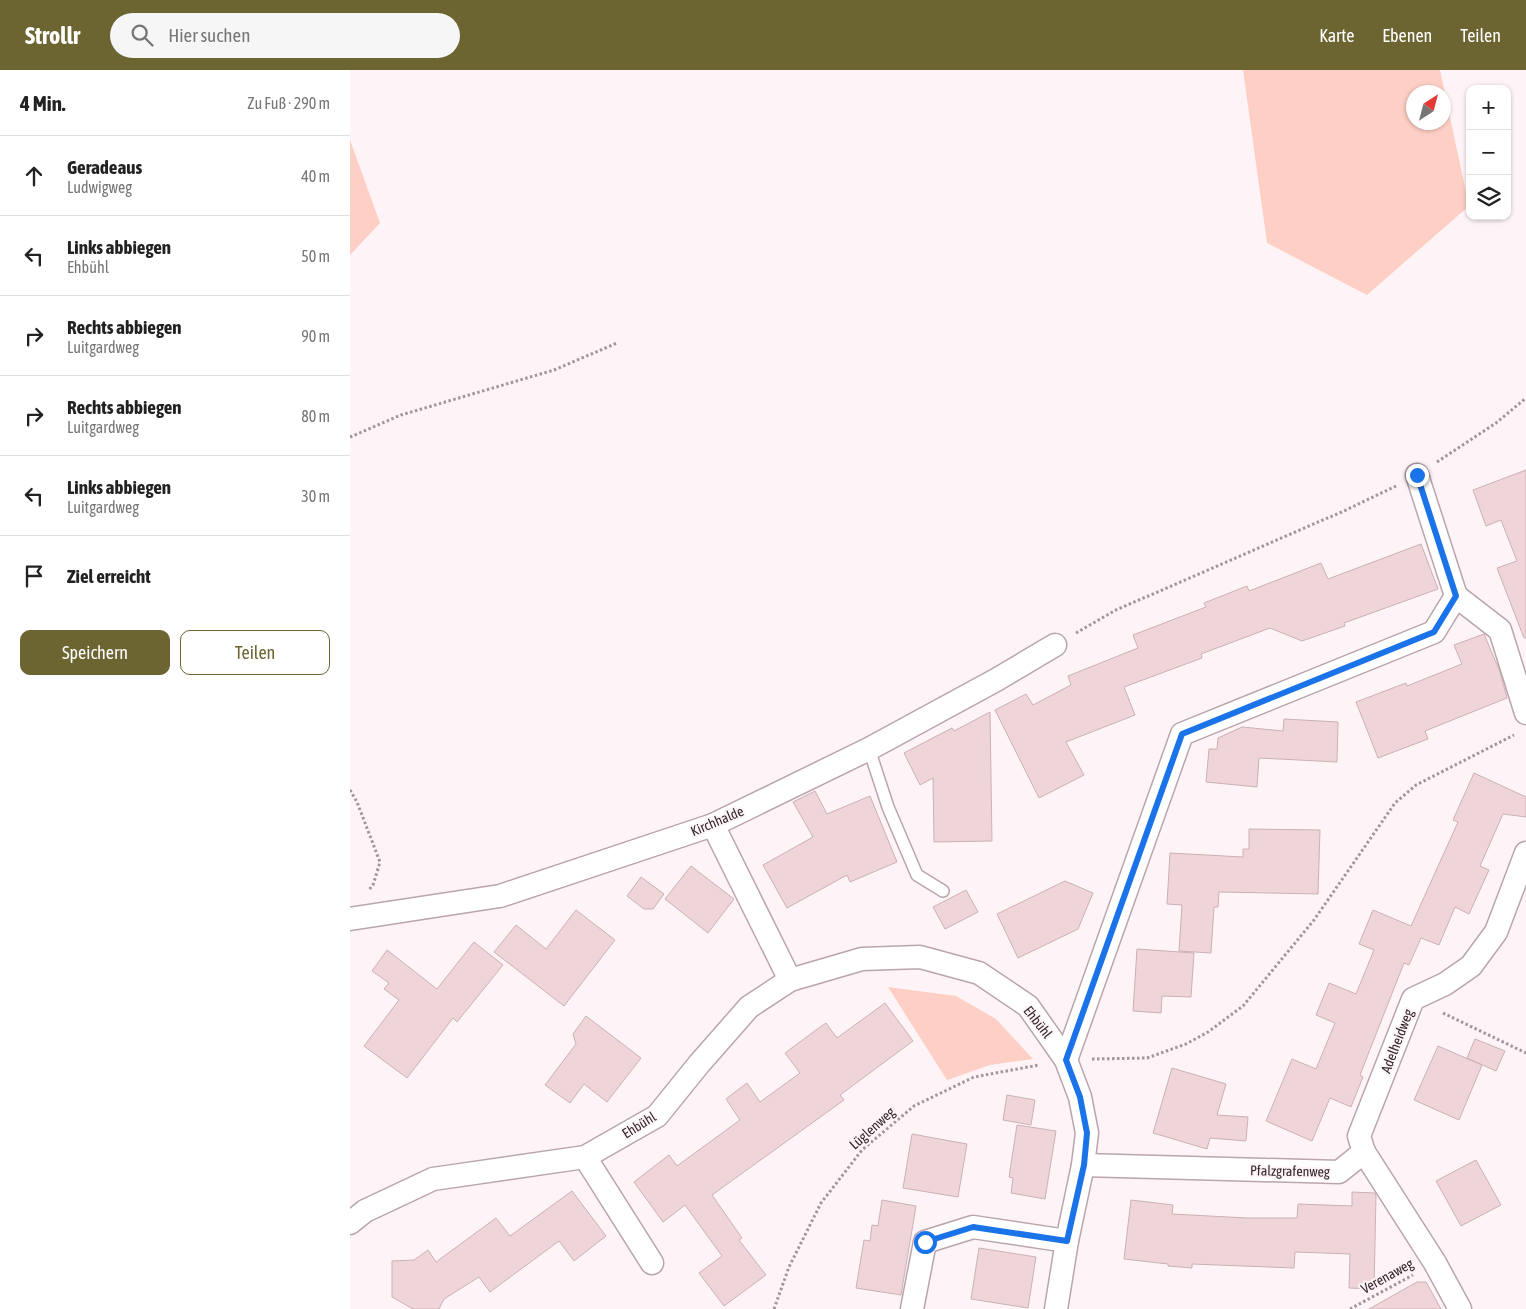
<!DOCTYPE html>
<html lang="de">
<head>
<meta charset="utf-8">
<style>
  :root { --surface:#fff; --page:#f6f6f6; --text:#222; --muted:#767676; --line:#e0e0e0; --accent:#6c6431 }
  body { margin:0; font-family:"Asap Condensed",sans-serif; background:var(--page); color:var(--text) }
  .controls { position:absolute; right:15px; top:15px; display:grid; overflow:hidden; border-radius:10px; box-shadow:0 1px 4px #0004 }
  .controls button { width:45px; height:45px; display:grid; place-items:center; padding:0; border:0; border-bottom:1px solid var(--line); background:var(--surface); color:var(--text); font:25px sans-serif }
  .compass { position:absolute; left:1056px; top:15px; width:45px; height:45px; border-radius:50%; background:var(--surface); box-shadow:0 1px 4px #0004; rotate:36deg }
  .stop { position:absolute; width:15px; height:15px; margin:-11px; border:4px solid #1a73e8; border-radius:50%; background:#fff }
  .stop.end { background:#1a73e8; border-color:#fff; box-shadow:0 1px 5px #0008 }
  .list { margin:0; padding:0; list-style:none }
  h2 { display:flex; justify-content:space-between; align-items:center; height:65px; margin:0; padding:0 20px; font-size:21px }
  h2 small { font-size:16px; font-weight:400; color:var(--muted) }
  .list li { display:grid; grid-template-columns:32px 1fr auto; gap:15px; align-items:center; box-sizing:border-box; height:80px; padding:0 20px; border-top:1px solid var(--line) }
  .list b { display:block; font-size:19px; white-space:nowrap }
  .list p { margin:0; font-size:16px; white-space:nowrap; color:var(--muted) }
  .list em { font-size:16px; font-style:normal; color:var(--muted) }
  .actions { display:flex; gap:10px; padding:15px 20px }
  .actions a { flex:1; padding:11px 0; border:1px solid var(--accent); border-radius:10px; text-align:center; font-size:18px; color:var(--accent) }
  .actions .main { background:var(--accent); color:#fff }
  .icon { flex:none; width:28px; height:28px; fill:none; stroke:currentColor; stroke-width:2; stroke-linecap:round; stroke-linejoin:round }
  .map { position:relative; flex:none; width:1176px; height:1239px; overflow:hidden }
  header { display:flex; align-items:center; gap:30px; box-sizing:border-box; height:70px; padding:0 25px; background:var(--accent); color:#fff }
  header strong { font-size:24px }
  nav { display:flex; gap:28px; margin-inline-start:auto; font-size:18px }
  .search { width:350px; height:45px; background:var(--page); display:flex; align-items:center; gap:12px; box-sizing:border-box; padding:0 18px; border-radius:28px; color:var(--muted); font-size:19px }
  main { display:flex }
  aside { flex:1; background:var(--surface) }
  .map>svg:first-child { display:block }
  .green { fill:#fecfc4; fill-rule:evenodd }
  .building { fill:#efd5d8; stroke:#cab1b3 }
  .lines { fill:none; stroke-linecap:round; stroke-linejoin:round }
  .lane-casing { stroke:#baa4ae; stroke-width:14 }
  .street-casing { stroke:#baa4ae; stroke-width:25 }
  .path { stroke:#a0979b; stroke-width:3; stroke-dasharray:2.5 2.5; stroke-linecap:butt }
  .lane { stroke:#fff; stroke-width:11 }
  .street { stroke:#fff; stroke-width:22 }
  .route { stroke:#1a73e8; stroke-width:6 }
  .labels { text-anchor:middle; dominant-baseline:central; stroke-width:4; stroke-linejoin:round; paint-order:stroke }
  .street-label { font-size:14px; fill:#31282c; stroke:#fef4f8 }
</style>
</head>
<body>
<header>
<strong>Strollr</strong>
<div class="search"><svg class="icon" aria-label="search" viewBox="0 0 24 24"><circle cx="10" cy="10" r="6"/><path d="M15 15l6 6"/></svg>Hier suchen</div>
<nav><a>Karte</a><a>Ebenen</a><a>Teilen</a></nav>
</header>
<main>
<aside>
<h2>4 Min.<small>Zu Fuß · 290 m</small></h2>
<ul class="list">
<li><svg class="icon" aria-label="ahead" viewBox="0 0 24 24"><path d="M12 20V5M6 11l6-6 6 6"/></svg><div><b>Geradeaus</b><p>Ludwigweg</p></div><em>40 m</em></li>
<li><svg class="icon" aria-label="left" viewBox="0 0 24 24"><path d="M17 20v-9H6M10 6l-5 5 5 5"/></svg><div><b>Links abbiegen</b><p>Ehbühl</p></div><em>50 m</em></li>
<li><svg class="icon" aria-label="right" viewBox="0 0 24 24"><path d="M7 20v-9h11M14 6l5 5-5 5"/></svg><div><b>Rechts abbiegen</b><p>Luitgardweg</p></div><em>90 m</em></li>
<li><svg class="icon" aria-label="right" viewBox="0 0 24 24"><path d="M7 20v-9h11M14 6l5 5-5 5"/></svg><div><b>Rechts abbiegen</b><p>Luitgardweg</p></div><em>80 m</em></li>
<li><svg class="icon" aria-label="left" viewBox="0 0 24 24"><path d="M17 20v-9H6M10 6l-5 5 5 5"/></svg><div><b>Links abbiegen</b><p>Luitgardweg</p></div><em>30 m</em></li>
<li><svg class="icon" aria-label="arrive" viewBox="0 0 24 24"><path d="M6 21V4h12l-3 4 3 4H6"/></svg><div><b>Ziel erreicht</b></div></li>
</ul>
<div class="actions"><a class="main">Speichern</a><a>Teilen</a></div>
</aside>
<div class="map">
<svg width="1176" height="1239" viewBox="0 0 1176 1239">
  <rect width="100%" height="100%" fill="#fef4f8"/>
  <g class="green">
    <path d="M893,0H1090L1119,136L1017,225L917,173ZM1094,22V52H1064V22Z"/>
    <polygon points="0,70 30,153 0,185"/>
    <polygon points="538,917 606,926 646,949 683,989 640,995 597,1010"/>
  </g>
  <g class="building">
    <polygon points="1176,400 1176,568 1174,568 1147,498 1167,491 1151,450 1136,456 1123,420"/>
    <polygon points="1071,474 1088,519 994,553 995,556 952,571 920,558 851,584 852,588 774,617 785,645 716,672 734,705 689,728 645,640 676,624 683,635 721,615 718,606 788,578 783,565 856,537 854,533 897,516 899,521 971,493 978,509"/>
    <polygon points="1134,564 1150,602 1157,628 1075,661 1078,669 1028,688 1006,632 1056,613 1057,616 1112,594 1104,575"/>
    <polygon points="640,642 642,771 584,772 583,708 570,715 554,683 602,658 604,661"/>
    <polygon points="934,649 988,652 987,692 909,688 907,717 856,712 859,679 867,679 868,668 892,657 933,661"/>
    <polygon points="1124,703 1176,727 1176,747 1153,744 1130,796 1139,800 1119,844 1105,837 1089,875 1071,868 1059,895 1054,893 1010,1005 1013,1007 1001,1037 980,1028 962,1071 916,1051 942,989 966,999 985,953 966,945 979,913 1006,924 1024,880 1009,874 1023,840 1061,856 1108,752 1103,750"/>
    <polygon points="465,721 477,744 520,726 547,792 500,812 497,805 437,838 413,795 463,767 443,732"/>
    <polygon points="899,759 970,760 968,824 869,822 868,837 864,837 861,883 829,881 832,835 817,834 820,783 893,787 893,779 899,779"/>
    <polygon points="341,796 384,829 358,863 315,829"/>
    <polygon points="291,807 314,824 303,839 294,839 277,826"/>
    <polygon points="715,811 743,823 728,859 668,888 647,844"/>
    <polygon points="616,820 628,842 595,859 583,837"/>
    <polygon points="226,840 265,870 214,936 144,882 166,855 196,879"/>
    <polygon points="124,872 153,895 107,952 103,948 57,1008 14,976 49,930 34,919 39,913 22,901 37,880 87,919"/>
    <polygon points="787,879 844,883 841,927 812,926 811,943 783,941"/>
    <polygon points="535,933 563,971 490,1025 494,1030 362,1125 392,1168 389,1170 416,1205 374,1236 349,1203 372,1186 335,1135 313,1152 284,1112 319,1085 327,1096 390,1050 376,1029 397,1013 410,1032 450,1003 435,983 466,960 476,953 487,968"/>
    <polygon points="236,946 291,988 257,1032 234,1014 220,1033 195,1015 226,974 223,964"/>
    <polygon points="1125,969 1155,981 1146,1001 1117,988"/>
    <polygon points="1088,976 1132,995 1109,1050 1064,1030"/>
    <polygon points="822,998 876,1014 867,1045 898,1047 896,1071 860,1068 857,1079 803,1063"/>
    <polygon points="657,1025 685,1030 681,1055 653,1050"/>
    <polygon points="667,1055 706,1061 695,1129 661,1123 663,1108 659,1107"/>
    <polygon points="562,1064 617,1074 608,1127 553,1118"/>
    <polygon points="1126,1090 1151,1135 1111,1156 1086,1111"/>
    <polygon points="222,1121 256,1166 224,1191 209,1171 140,1222 129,1207 94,1229 89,1239 63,1239 42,1227 42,1191 64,1190 78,1180 86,1192 146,1148 160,1166"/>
    <polygon points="1002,1122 1025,1123 1026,1126 1024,1219 999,1218 1000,1184 945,1182 944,1198 842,1194 842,1198 818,1196 818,1194 774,1189 781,1130 823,1135 822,1144 897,1148 947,1148 948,1134 1002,1136"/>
    <polygon points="532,1130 566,1136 551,1225 506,1218 514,1170 520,1171 522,1155 528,1156"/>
    <polygon points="629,1178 686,1187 678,1238 621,1229"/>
    <polygon points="1067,1212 1076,1212 1091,1239 1019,1239"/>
  </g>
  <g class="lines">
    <g class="lane-casing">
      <polyline id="lane" points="519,679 538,737 567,805 593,821"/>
    </g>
    <g class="street-casing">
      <g id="street">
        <polyline points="1106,526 1150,560 1176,643"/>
        <polyline points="363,755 440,910"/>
        <polyline points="0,849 150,826 363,755 519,679 646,610 705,575"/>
        <polyline points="716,990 832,664 1084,562 1106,526 1067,405"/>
        <polyline points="1014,1082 1009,1066 1063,929 1095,914 1121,896 1146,862 1176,783"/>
        <polyline points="235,1087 302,1193"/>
        <polyline points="733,1095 989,1102 1014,1082 1085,1193 1110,1239"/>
        <polyline points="0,1153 15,1141 83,1109 235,1087 307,1046 349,994 399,937 440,910 512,889 570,887 629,903 678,936 716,990 730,1027 737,1063 733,1095 717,1171 706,1239"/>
        <polyline points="562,1239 575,1172 623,1157 717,1171"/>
      </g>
    </g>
    <g class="path">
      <polyline points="0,367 51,345 204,300 267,273"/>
      <polyline points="1087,392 1146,353 1176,328"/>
      <polyline points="726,563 766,540 996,440 1046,416"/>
      <polyline points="0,720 7,732 30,792 23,815 18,821"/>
      <polyline points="1093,943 1176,983"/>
      <polyline points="742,989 797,988 836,974 858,962 893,936 964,850 1045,733 1066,715 1164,665"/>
      <polyline points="424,1239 439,1197 471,1133 512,1080 564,1036 624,1007 689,995"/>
      <polyline points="1000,1239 1063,1205"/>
    </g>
    <use href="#lane" class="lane"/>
    <use href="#street" class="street"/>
  </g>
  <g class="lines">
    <polyline class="route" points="575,1172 623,1157 717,1171 734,1095 737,1063 730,1027 716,990 832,664 1084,562 1106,526 1067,405"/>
  </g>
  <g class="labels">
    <g class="street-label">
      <text transform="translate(367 751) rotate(-23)">Kirchhalde</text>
      <text transform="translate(688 952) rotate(52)">Ehbühl</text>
      <text transform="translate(1047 971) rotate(-69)">Adelheidweg</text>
      <text transform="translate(289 1055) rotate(-32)">Ehbühl</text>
      <text transform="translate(522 1058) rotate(-42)">Lüglenweg</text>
      <text transform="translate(940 1101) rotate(1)">Pfalzgrafenweg</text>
      <text transform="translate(1037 1206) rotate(-29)">Verenaweg</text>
    </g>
  </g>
</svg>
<div class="controls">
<button>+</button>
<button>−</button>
<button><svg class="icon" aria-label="layers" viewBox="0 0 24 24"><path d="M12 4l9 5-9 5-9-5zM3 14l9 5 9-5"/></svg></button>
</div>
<svg class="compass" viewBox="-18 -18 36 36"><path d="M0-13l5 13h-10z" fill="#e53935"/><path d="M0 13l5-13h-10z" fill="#767676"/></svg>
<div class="stop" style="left:575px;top:1172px"></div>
<div class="stop end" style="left:1067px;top:405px"></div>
</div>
</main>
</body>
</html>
